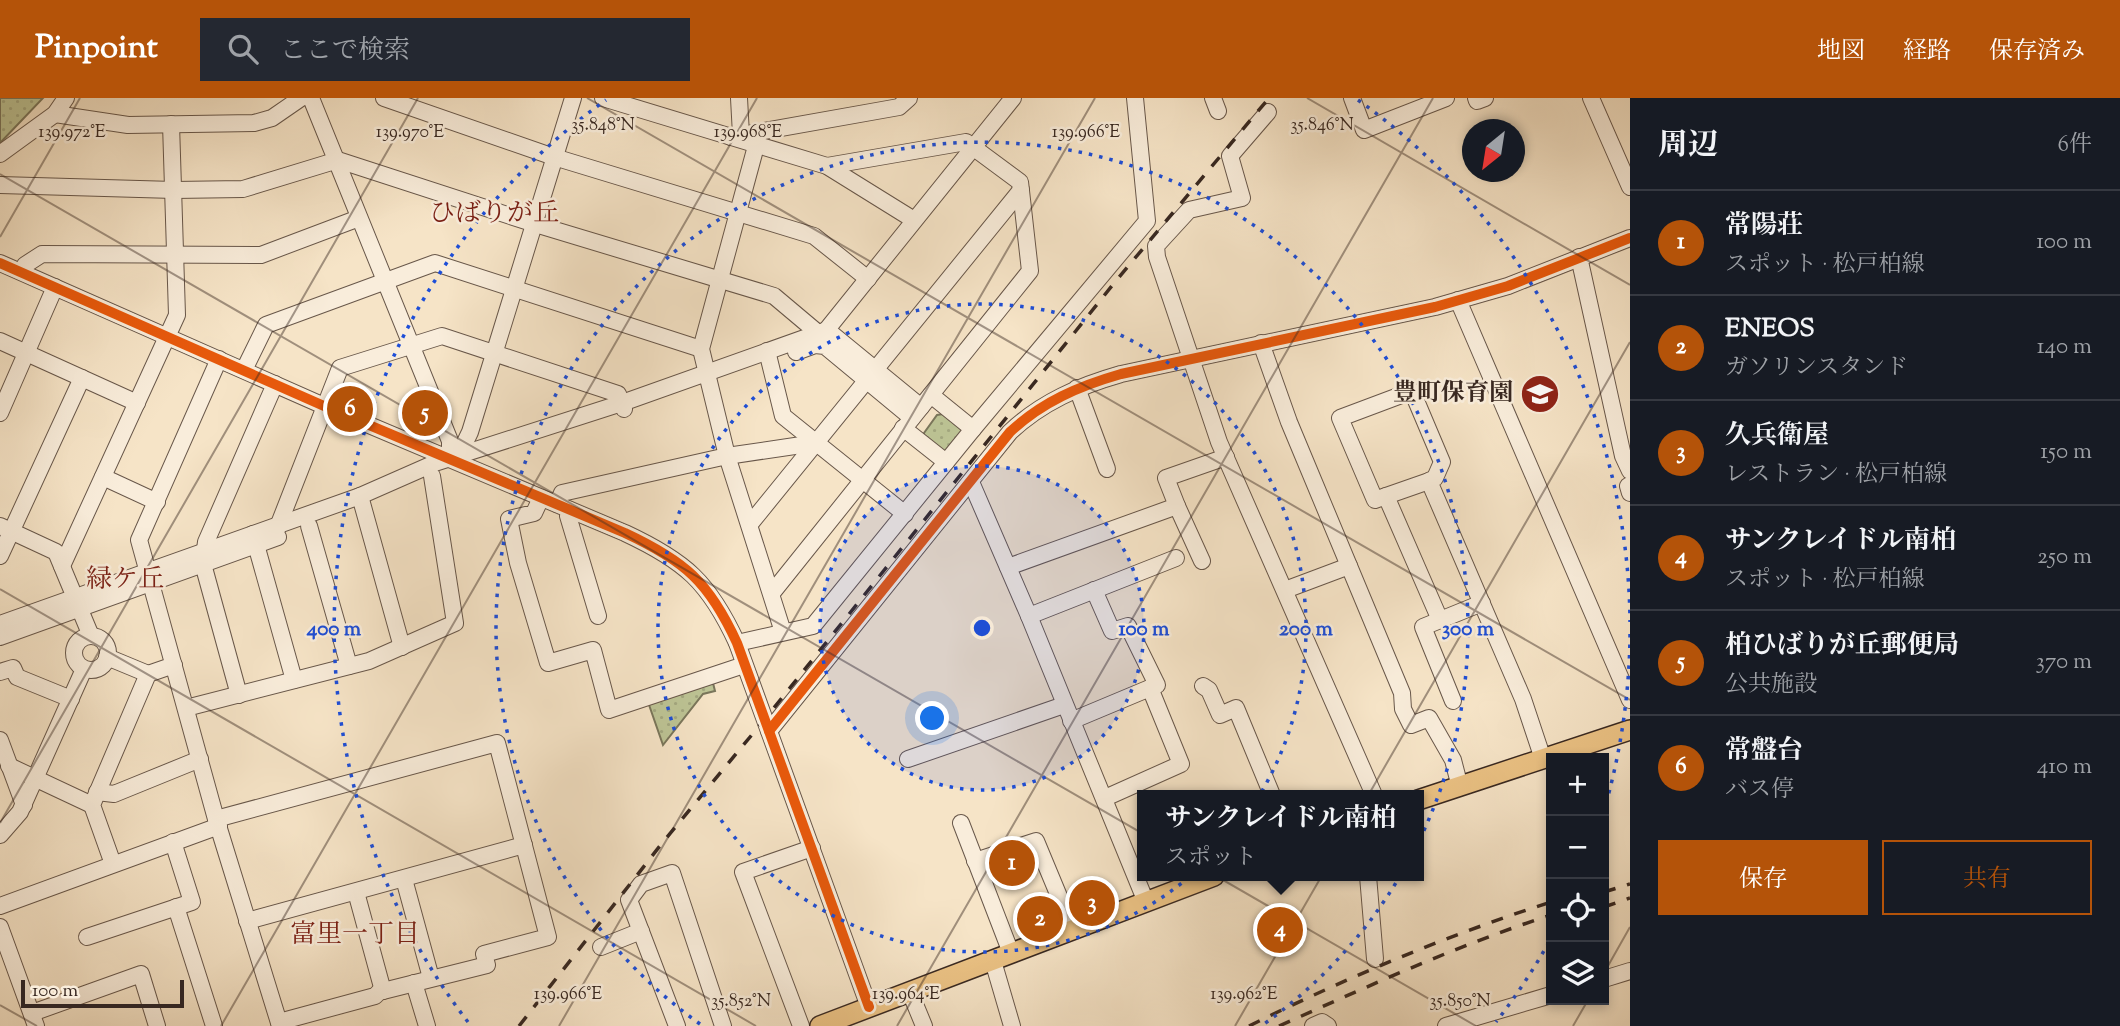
<!DOCTYPE html>
<html lang="ja">
<head>
<meta charset="utf-8">
<style>
  :root { --surface:#171b24; --page:#242831; --text:#f1f3f6; --muted:#9ea1a6; --line:#363941; --accent:#b45309 }
  body { margin:0; font-family:"Sorts Mill Goudy","Noto Serif JP",serif; background:var(--page); color:var(--text) }
  .controls { position:absolute; right:21px; bottom:21px; display:grid; overflow:hidden; border-radius:0px; box-shadow:0 4px 10px #0003 }
  .controls button { width:63px; height:63px; display:grid; place-items:center; padding:0; border:0; border-bottom:2px solid var(--line); background:var(--surface); color:var(--text); font:35px sans-serif }
  .compass { position:absolute; left:1462px; top:21px; width:63px; height:63px; border-radius:50%; background:var(--surface); box-shadow:0 4px 10px #0003; rotate:210deg }
  .scale { position:absolute; left:21px; bottom:18px; width:163px; box-sizing:border-box; padding-left:7px; border:4px solid #382821; border-top:0; font-size:19px; line-height:24px; white-space:nowrap; color:#382821; -webkit-text-stroke:5px #f9eddb; paint-order:stroke }
  .you { position:absolute; left:933px; top:621px; width:24px; height:24px; margin:-18px; border:5px solid #fff; border-radius:50%; background:#1a73e8; box-shadow:0 0 0 10px #1a73e833 }
  .badge { display:grid; place-items:center; width:46px; height:46px; border-radius:50%; background:var(--accent); color:#fff; font-size:23px; font-weight:700 }
  .pin { position:absolute; translate:-50% -50%; border:4px solid #fff; box-shadow:0 2px 7px #0006 }
  .popup { position:absolute; left:1137px; top:692px; width:287px; height:91px; box-sizing:border-box; display:grid; place-content:center; border-radius:0px; background:var(--surface); filter:drop-shadow(0 2px 5px #0005); font-size:23px; white-space:nowrap; color:var(--muted) }
  .popup b { font-size:26px; color:var(--text) }
  .popup::after { content:''; position:absolute; left:50%; top:100%; margin-left:-14px; border:14px solid transparent; border-top-color:var(--surface) }
  .list { margin:0; padding:0; list-style:none }
  h2 { display:flex; justify-content:space-between; align-items:center; height:91px; margin:0; padding:0 28px; font-size:30px }
  h2 small { font-size:23px; font-weight:400; color:var(--muted) }
  .list li { display:grid; grid-template-columns:46px 1fr auto; gap:21px; align-items:center; box-sizing:border-box; height:105px; padding:0 28px; border-top:2px solid var(--line) }
  .list b { display:block; font-size:26px; white-space:nowrap }
  .list p { margin:0; font-size:23px; white-space:nowrap; color:var(--muted) }
  .list em { font-size:23px; font-style:normal; color:var(--muted) }
  .actions { display:flex; gap:14px; padding:21px 28px }
  .actions a { flex:1; padding:16px 0; border:2px solid var(--accent); border-radius:0px; text-align:center; font-size:24px; color:var(--accent) }
  .actions .main { background:var(--accent); color:#fff }
  .icon { flex:none; width:38px; height:38px; fill:none; stroke:currentColor; stroke-width:2; stroke-linecap:round; stroke-linejoin:round }
  .map { position:relative; flex:none; width:1630px; height:928px; overflow:hidden }
  header { display:flex; align-items:center; gap:42px; box-sizing:border-box; height:98px; padding:0 35px; background:var(--accent); color:#fff }
  header strong { font-size:33px }
  nav { display:flex; gap:38px; margin-inline-start:auto; font-size:24px }
  .search { width:490px; height:63px; background:var(--page); display:flex; align-items:center; gap:18px; box-sizing:border-box; padding:0 24px; border-radius:0px; color:var(--muted); font-size:26px }
  main { display:flex }
  aside { flex:1; background:var(--surface) }
  .map>svg:first-child { display:block }
  .park { fill:url(#park-dots); stroke:#7a765b; stroke-width:2 }
  .lines { fill:none; stroke-linecap:round; stroke-linejoin:round }
  .minor-casing { stroke:#68574a; stroke-width:18 }
  .major-casing { stroke:#382821; stroke-width:22 }
  .minor { stroke:#f9eddb; stroke-width:16 }
  .major { stroke:#ebc284; stroke-width:19 }
  .rail { stroke:#382821; stroke-width:3.5; stroke-dasharray:12 12; stroke-linecap:butt }
  .cycleway-casing { stroke:#f9eddb; stroke-width:15 }
  .cycleway { stroke:#e8590c; stroke-width:10 }
  .ticks { fill:none; stroke:#382821; stroke-width:2; stroke-opacity:0.45 }
  .ring { fill:none; stroke:#1d4ed8; stroke-width:3.5; stroke-dasharray:3.5 7 }
  .labels { text-anchor:middle; dominant-baseline:central; stroke-width:5; stroke-linejoin:round; paint-order:stroke }
  .poi-label { font-size:24px; font-weight:bold; fill:#382821; stroke:#f9eddb; text-anchor:end }
  .neighbourhood-label { font-size:26px; fill:#7a1f14; stroke:#f9eddb }
  .ticks-label { font-size:18px; text-anchor:middle; fill:#382821; stroke:#f9eddb; stroke-width:5; stroke-linejoin:round; paint-order:stroke }
  .centre { fill:#1d4ed8; stroke:#f9eddb; stroke-width:3.5 }
  .ring-label { font-size:21px; text-anchor:middle; font-weight:bold; fill:#1d4ed8; stroke:#f9eddb; stroke-width:5; stroke-linejoin:round; paint-order:stroke }
</style>
</head>
<body>
<header>
<strong>Pinpoint</strong>
<div class="search"><svg class="icon" aria-label="search" viewBox="0 0 24 24"><circle cx="10" cy="10" r="6"/><path d="M15 15l6 6"/></svg>ここで検索</div>
<nav><a>地図</a><a>経路</a><a>保存済み</a></nav>
</header>
<main>
<div class="map">
<svg width="1630" height="928" viewBox="0 0 1630 928">
  <defs>
    <pattern id="park-dots" width="8" height="8" patternUnits="userSpaceOnUse" patternTransform="scale(1.75)"><rect width="8" height="8" fill="#bdc495"/><path d="M2 2h.1M6 6h.1" fill="none" stroke="#a3a880" stroke-width="1.8" stroke-linecap="round"/></pattern>
  </defs>
  <rect width="100%" height="100%" fill="#f6e4c7"/>
  <filter id="stains"><feTurbulence type="fractalNoise" baseFrequency=".00286" numOctaves="4"/><feColorMatrix values="0 0 0 0 .2 0 0 0 0 .09 0 0 0 0 .02 0 0 0 .5 -.17"/></filter>
  <radialGradient id="worn" r=".72"><stop offset=".6" stop-color="#630" stop-opacity="0"/><stop offset="1" stop-color="#630" stop-opacity=".3"/></radialGradient>
  <g class="park">
    <polygon points="0,0 43,0 0,45"/>
    <polygon points="943,316 966,335 948,357 924,338 924,335 937,317"/>
    <polygon points="713,585 715,593 703,596 663,647 648,604"/>
  </g>
  <g class="lines">
    <g class="minor-casing">
      <g id="minor">
        <polyline points="311,0 450,343 450,361"/>
        <polyline points="384,0 554,59 814,138 868,181"/>
        <polyline points="603,0 827,68 914,122"/>
        <polyline points="739,0 741,37"/>
        <polyline points="1213,0 1218,13"/>
        <polyline points="1352,0 1364,32 1446,0"/>
        <polyline points="1476,0 1477,3 1485,0"/>
        <polyline points="1591,0 1630,89"/>
        <polyline points="1268,14 1230,58 1242,100 1189,112 1156,148 1157,159 1219,344 1374,697"/>
        <polyline points="55,16 128,27 254,25 272,20 301,0"/>
        <polyline points="731,39 899,9 909,0"/>
        <polyline points="756,48 701,251 727,358 783,534"/>
        <polyline points="0,56 55,16 66,0"/>
        <polyline points="0,87 174,92 243,91 338,62 535,126 774,198 818,235"/>
        <polyline points="1579,159 1623,358 1630,373"/>
        <path d="M0,165L324,308L625,435C685,463 709,484 737,545L869,909"/>
        <polyline points="22,174 25,167 42,156 261,157 359,120"/>
        <polyline points="1458,202 1630,602"/>
        <polyline points="820,240 1013,0"/>
        <polyline points="0,243 137,305"/>
        <polyline points="1261,245 1289,324 1402,595 1403,611 1411,627 1429,620 1453,662 1460,689"/>
        <polyline points="767,253 783,318 905,416"/>
        <polyline points="796,254 815,247 825,248 912,320"/>
        <polyline points="219,261 139,442 216,721 280,928"/>
        <polyline points="244,272 266,227 435,165 701,251"/>
        <polyline points="1077,290 1107,371"/>
        <polyline points="931,297 973,331"/>
        <polyline points="0,315 55,189"/>
        <polyline points="903,330 946,364"/>
        <polyline points="459,357 470,334 573,0"/>
        <polyline points="103,379 157,404"/>
        <polyline points="971,384 1029,518 1146,804"/>
        <polyline points="1630,387 1628,388 1630,395"/>
        <polyline points="360,398 402,549"/>
        <polyline points="1386,398 1429,383"/>
        <polyline points="541,400 534,415 509,421 518,465 548,565 593,552 609,612 744,567"/>
        <polyline points="557,406 562,395 727,358 815,345"/>
        <polyline points="1177,408 1166,380 1226,359"/>
        <polyline points="570,412 568,418 598,518"/>
        <polyline points="750,426 1021,92"/>
        <polyline points="0,428 56,454 91,538"/>
        <polyline points="309,428 349,568"/>
        <polyline points="277,431 340,270 442,238 618,296 624,311"/>
        <polyline points="253,436 294,582"/>
        <polyline points="0,458 82,280"/>
        <polyline points="62,468 177,217 171,26"/>
        <polyline points="1008,469 1177,408 1202,463"/>
        <polyline points="1285,492 1349,468"/>
        <polyline points="772,495 1030,173 1020,84 966,44 827,68"/>
        <polyline points="1029,518 1176,460"/>
        <polyline points="1440,522 1386,398 1375,402 1340,320 1412,293 1442,364 1435,380 1429,383 1523,601 1543,661"/>
        <polyline points="0,526 360,398 435,365 622,305 827,232 921,309"/>
        <circle cx="91" cy="555" r="17"/>
        <polyline points="0,539 278,439"/>
        <polyline points="737,545 813,528 973,331 1147,123 1135,0"/>
        <polyline points="107,559 148,576"/>
        <polyline points="0,574 13,570 17,579 71,601"/>
        <polyline points="1203,588 1209,592 1220,617 1236,610 1272,697"/>
        <polyline points="239,597 203,466 206,444 275,286"/>
        <polyline points="1453,603 1423,529 1482,505"/>
        <polyline points="186,610 369,563 455,525 432,378"/>
        <polyline points="1071,623 1157,587 1128,528 1112,533 1094,492"/>
        <path d="M769,633L1010,334C1042,304 1079,288 1121,276L1435,209L1508,188L1630,140"/>
        <polyline points="0,642 24,707"/>
        <polyline points="908,661 1064,607"/>
        <polyline points="9,668 92,707"/>
        <polyline points="97,694 114,696 200,661"/>
        <polyline points="1105,700 1181,666 1150,590"/>
        <polyline points="216,721 497,645 548,839 484,856 487,867 379,894 375,898 279,924"/>
        <polyline points="961,725 1011,855"/>
        <polyline points="0,737 20,714 84,571"/>
        <polyline points="975,763 1036,743 1073,832"/>
        <polyline points="113,766 92,707 148,576 174,567"/>
        <polyline points="1368,778 1375,861"/>
        <polyline points="404,781 431,880"/>
        <polyline points="356,794 383,893"/>
        <polyline points="0,808 219,728"/>
        <polyline points="176,809 214,928"/>
        <polyline points="247,823 524,747"/>
        <polyline points="0,829 36,928"/>
        <polyline points="87,839 192,804 173,744"/>
        <polyline points="601,849 641,833"/>
        <polyline points="993,863 1012,928"/>
        <polyline points="1604,881 1630,873"/>
        <polyline points="414,885 427,928"/>
        <polyline points="910,894 924,928"/>
        <polyline points="32,915 141,876 157,928"/>
        <polyline points="677,928 629,802 641,786 672,775 723,928"/>
        <polyline points="801,928 743,774 812,750"/>
        <polyline points="1313,928 1322,924 1328,928"/>
        <polyline points="1446,928 1551,897"/>
      </g>
    </g>
    <g class="major-casing">
      <g id="major">
        <polyline points="1418,702 1630,632"/>
        <polyline points="820,928 1214,778"/>
      </g>
    </g>
    <use href="#minor" class="minor"/>
    <use href="#major" class="major"/>
    <g class="rail">
      <polyline points="1604,794 1630,786"/>
      <polyline points="1604,809 1630,800"/>
      <polyline points="519,928 663,744 765,621 1115,184 1269,0"/>
      <path d="M1249,928C1346,880 1448,837 1551,804"/>
      <path d="M1279,928C1369,888 1458,847 1551,817"/>
    </g>
    <g class="cycleway-casing">
      <g id="cycleway">
        <path d="M0,165L324,308L625,435C685,463 709,484 737,545L869,909"/>
        <path d="M769,633L1010,334C1042,304 1079,288 1121,276L1435,209L1508,188L1630,140"/>
      </g>
    </g>
    <use href="#cycleway" class="cycleway"/>
  </g>
  <path class="ticks" d="M587,0L1630,602M1307,0L1630,187M0,76L1476,928M0,139L80,0M0,491L756,928M0,725L418,0M1604,875L1630,829M0,907L37,928M221,928L757,0M559,928L1095,0M897,928L1433,0M1235,928L1630,244M1573,928L1588,902"/>
  <circle cx="982" cy="530" r="162" fill="#1d4ed8" fill-opacity=".12"/>
  <g class="ring">
    <circle cx="982" cy="530" r="162"/>
    <circle cx="982" cy="530" r="324"/>
    <path d="M700 926A486 486 0 1 1 1264 926"/>
    <path d="M1630 536A648 648 0 0 1 1605 709M1549 844A648 648 0 0 1 1496 924M468 924A648 648 0 0 1 606 2M1358 2A648 648 0 0 1 1630 524"/>
  </g>
  <defs>
    <g id="school-disc" transform="scale(2.0125)"><circle r="9.5" fill="#8f2418" stroke="#f9eddb"/><path d="M0-5L7-2L0 1L-7-2ZM-4 1L0 2.5L4 1V4Q0 6-4 4Z" fill="#fff"/></g>
  </defs>
  <g fill-rule="evenodd">
    <use href="#school-disc" x="1540" y="296"/>
  </g>
  <g class="labels">
    <g class="poi-label">
      <text x="1513" y="296">豊町保育園</text>
    </g>
    <g class="neighbourhood-label">
      <text x="494" y="116">ひばりが丘</text>
      <text x="125" y="482">緑ケ丘</text>
      <text x="355" y="837">富里一丁目</text>
    </g>
  </g>
  <g class="ticks-label">
    <text x="603" y="32">35.848°N</text>
    <text x="1322" y="32">35.846°N</text>
    <text x="72" y="39">139.972°E</text>
    <text x="410" y="39">139.970°E</text>
    <text x="748" y="39">139.968°E</text>
    <text x="1086" y="39">139.966°E</text>
    <text x="568" y="901">139.966°E</text>
    <text x="906" y="901">139.964°E</text>
    <text x="1244" y="901">139.962°E</text>
    <text x="741" y="908">35.852°N</text>
    <text x="1460" y="908">35.850°N</text>
  </g>
  <circle cx="982" cy="530" r="10" class="centre"/>
  <g class="ring-label">
    <text x="1144" y="537">100 m</text>
    <text x="1306" y="537">200 m</text>
    <text x="1468" y="537">300 m</text>
    <text x="334" y="537">400 m</text>
  </g>
  <rect width="100%" height="100%" filter="url(#stains)"/>
  <rect width="100%" height="100%" fill="url(#worn)"/>
</svg>
<div class="controls">
<button>+</button>
<button>−</button>
<button><svg class="icon" aria-label="locate" viewBox="0 0 24 24"><circle cx="12" cy="12" r="6"/><path d="M12 2v4M12 18v4M2 12h4M18 12h4"/></svg></button>
<button><svg class="icon" aria-label="layers" viewBox="0 0 24 24"><path d="M12 4l9 5-9 5-9-5zM3 14l9 5 9-5"/></svg></button>
</div>
<svg class="compass" viewBox="-18 -18 36 36"><path d="M0-13l5 13h-10z" fill="#e53935"/><path d="M0 13l5-13h-10z" fill="#9ea1a6"/></svg>
<div class="scale">100 m</div>
<div class="you"></div>
<div class="pin badge" style="left:1012px;top:765px">1</div>
<div class="pin badge" style="left:1040px;top:821px">2</div>
<div class="pin badge" style="left:1092px;top:805px">3</div>
<div class="pin badge" style="left:1280px;top:832px">4</div>
<div class="popup"><b>サンクレイドル南柏</b>スポット</div>
<div class="pin badge" style="left:425px;top:315px">5</div>
<div class="pin badge" style="left:350px;top:311px">6</div>
</div>
<aside>
<h2>周辺<small>6件</small></h2>
<ul class="list">
<li><span class="badge">1</span><div><b>常陽荘</b><p>スポット · 松戸柏線</p></div><em>100 m</em></li>
<li><span class="badge">2</span><div><b>ENEOS</b><p>ガソリンスタンド</p></div><em>140 m</em></li>
<li><span class="badge">3</span><div><b>久兵衛屋</b><p>レストラン · 松戸柏線</p></div><em>150 m</em></li>
<li><span class="badge">4</span><div><b>サンクレイドル南柏</b><p>スポット · 松戸柏線</p></div><em>250 m</em></li>
<li><span class="badge">5</span><div><b>柏ひばりが丘郵便局</b><p>公共施設</p></div><em>370 m</em></li>
<li><span class="badge">6</span><div><b>常盤台</b><p>バス停</p></div><em>410 m</em></li>
</ul>
<div class="actions"><a class="main">保存</a><a>共有</a></div>
</aside>
</main>
</body>
</html>
